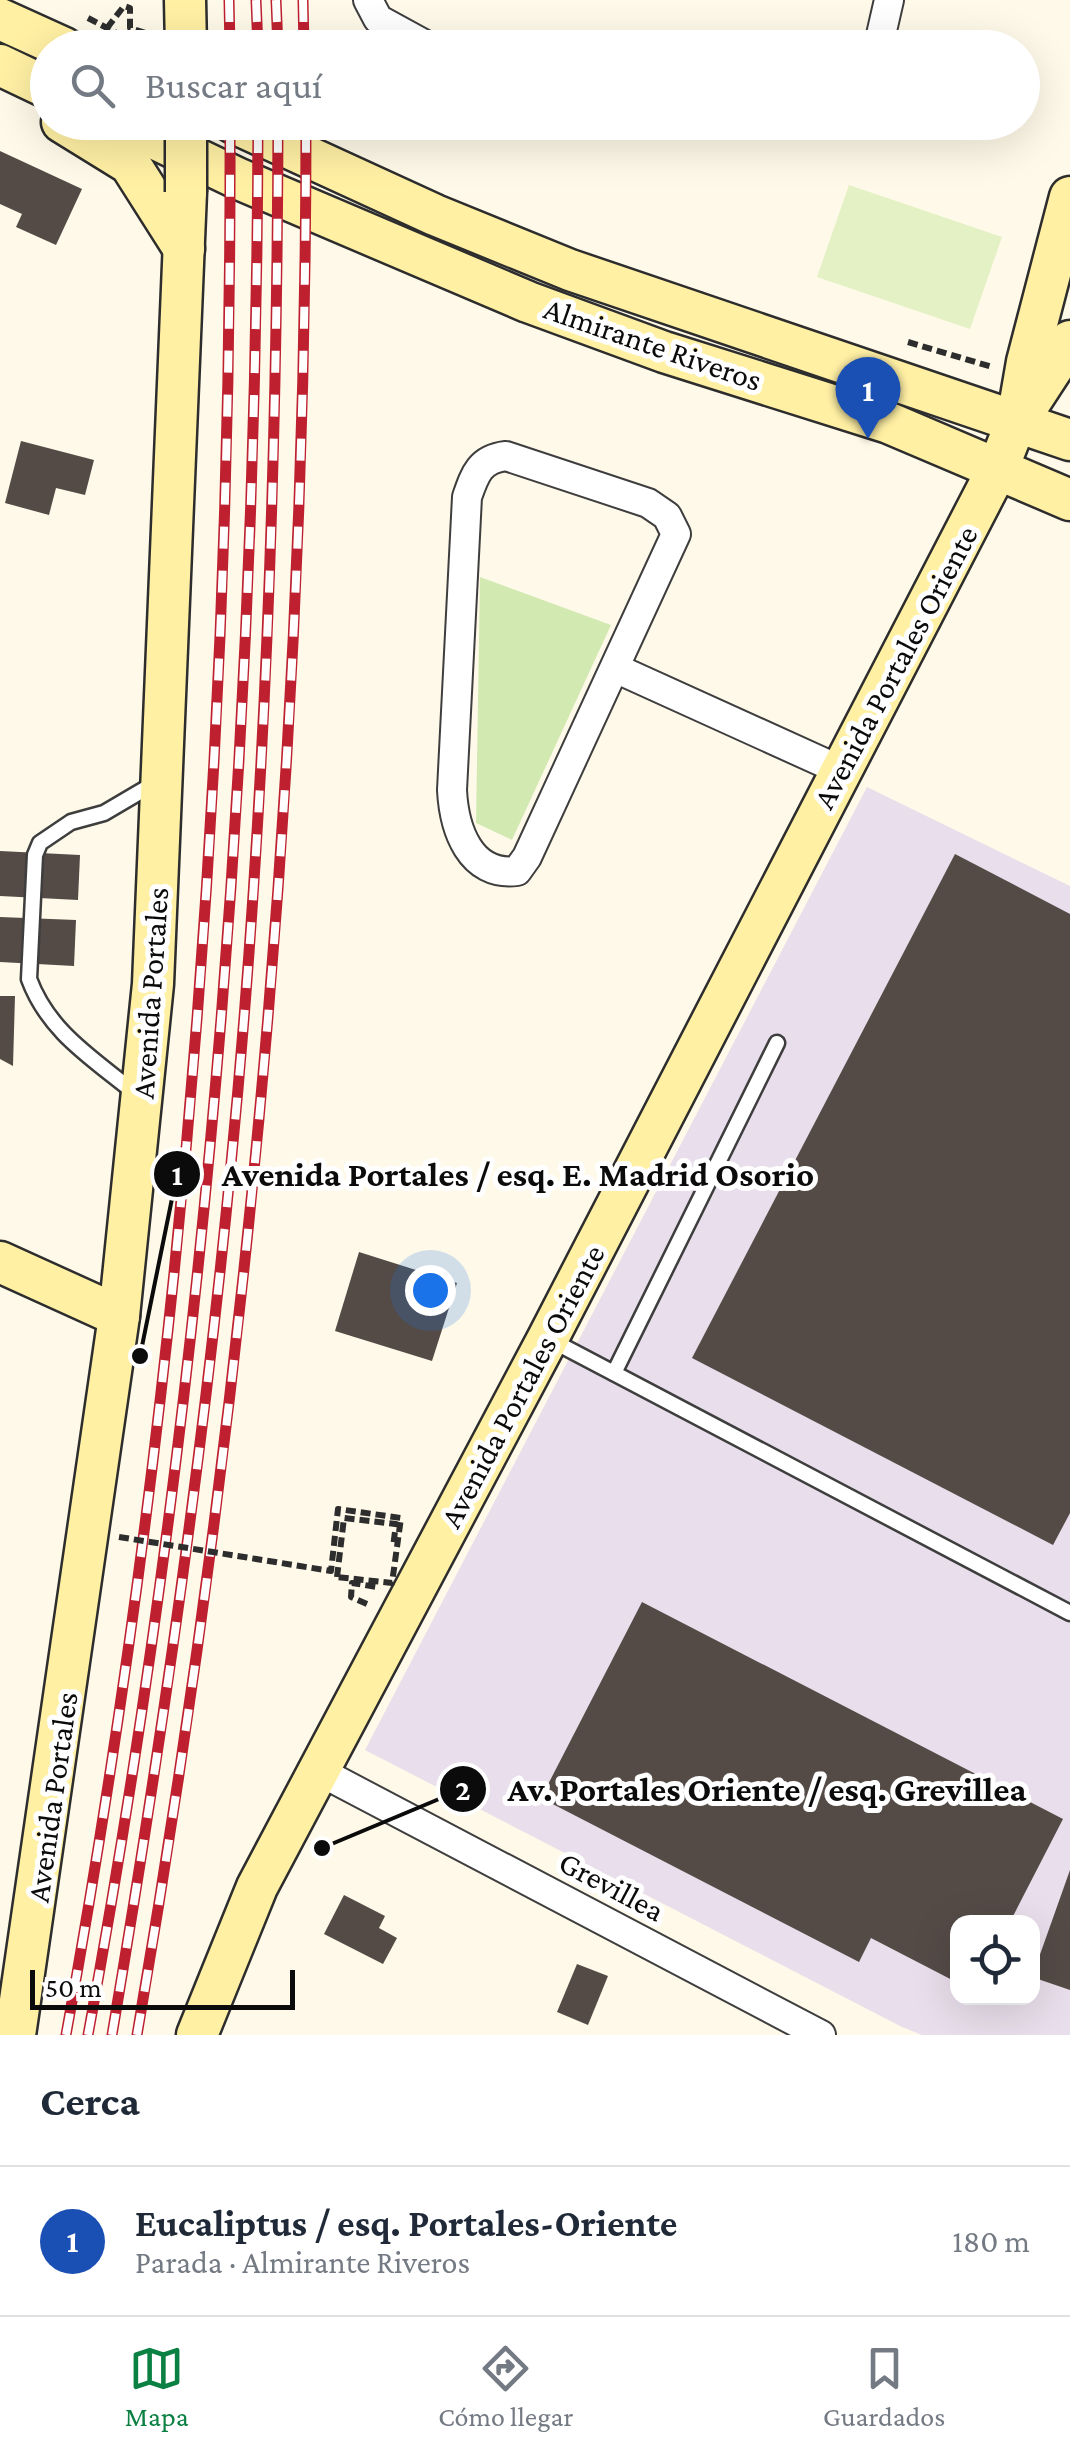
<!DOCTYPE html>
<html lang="es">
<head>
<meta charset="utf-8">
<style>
  :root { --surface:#fff; --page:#f6f6f7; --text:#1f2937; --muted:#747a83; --line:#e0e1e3; --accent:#0b8043 }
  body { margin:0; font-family:"Crimson Pro",serif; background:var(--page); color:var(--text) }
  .controls { position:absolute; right:30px; bottom:30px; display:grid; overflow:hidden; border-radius:20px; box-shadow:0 10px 40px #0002 }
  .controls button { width:90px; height:90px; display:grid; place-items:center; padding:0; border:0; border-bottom:2px solid var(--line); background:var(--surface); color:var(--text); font:50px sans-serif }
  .scale { position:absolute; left:30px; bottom:25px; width:265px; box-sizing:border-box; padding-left:10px; border:5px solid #0b0b0b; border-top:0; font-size:28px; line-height:35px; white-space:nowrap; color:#0b0b0b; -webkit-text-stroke:8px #fff; paint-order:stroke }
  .you { position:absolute; left:430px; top:1290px; width:35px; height:35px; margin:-25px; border:8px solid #fff; border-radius:50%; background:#1a73e8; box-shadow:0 0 0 15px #1a73e833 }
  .badge { display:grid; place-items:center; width:65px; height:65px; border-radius:50%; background:var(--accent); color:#fff; font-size:32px; font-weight:700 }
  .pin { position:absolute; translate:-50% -82px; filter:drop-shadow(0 2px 5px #0008) }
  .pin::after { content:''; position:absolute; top:52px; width:35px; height:30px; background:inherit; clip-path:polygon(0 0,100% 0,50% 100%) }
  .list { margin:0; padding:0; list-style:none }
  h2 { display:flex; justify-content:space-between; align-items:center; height:130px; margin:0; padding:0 40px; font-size:42px }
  h2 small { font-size:32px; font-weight:400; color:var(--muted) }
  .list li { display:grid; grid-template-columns:65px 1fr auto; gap:30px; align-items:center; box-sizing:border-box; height:150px; padding:0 40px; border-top:2px solid var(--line) }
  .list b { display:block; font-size:38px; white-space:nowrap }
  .list p { margin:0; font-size:32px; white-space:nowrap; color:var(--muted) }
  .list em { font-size:32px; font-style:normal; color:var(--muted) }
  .icon { flex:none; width:55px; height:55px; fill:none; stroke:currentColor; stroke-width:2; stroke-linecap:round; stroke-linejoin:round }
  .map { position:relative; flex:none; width:1070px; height:2035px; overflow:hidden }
  .search { position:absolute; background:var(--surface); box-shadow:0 10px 40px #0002; left:30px; right:30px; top:30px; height:110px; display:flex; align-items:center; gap:25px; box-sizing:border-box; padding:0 35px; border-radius:55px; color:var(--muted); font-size:38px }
  .sheet { height:280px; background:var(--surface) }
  nav { display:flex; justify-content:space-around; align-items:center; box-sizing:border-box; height:140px; border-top:2px solid var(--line); background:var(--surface); font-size:28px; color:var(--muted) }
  nav a { display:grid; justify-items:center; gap:5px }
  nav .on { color:var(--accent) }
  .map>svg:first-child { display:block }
  .industrial { fill:#e9deeb; fill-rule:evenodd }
  .green { fill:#d2eab2 }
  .pitch { fill:#e4f1c4 }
  .building { fill:#544b47 }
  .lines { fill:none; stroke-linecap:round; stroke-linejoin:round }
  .lane-casing { stroke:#3e3e3e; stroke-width:19 }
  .street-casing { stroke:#3e3e3e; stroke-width:32 }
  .secondary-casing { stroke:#2d2d2d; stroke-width:45 }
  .path { stroke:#2d2d2d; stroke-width:6; stroke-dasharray:10 5; stroke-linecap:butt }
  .lane { stroke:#fff; stroke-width:14 }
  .street { stroke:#fff; stroke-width:28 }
  .secondary { stroke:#fff0a4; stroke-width:40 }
  .rail-casing { stroke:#be2030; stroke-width:11 }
  .rail { stroke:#fff; stroke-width:8; stroke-dasharray:22; stroke-linecap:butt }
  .secondary-bridge-casing { stroke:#2d2d2d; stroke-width:45; stroke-linecap:butt }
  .path-bridge { stroke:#2d2d2d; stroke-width:6; stroke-dasharray:10 5; stroke-linecap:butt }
  .secondary-bridge { stroke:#fff0a4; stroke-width:40 }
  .labels { text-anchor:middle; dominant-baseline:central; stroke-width:10; stroke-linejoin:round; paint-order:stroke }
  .street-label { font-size:32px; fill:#0b0b0b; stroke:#fff }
  .leader { fill:none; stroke:#0b0b0b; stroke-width:4 }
  .callout-dot { fill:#0b0b0b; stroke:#fff; stroke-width:4 }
  .mark-label { font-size:30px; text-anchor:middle; font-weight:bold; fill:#fff }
  .callout-label { font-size:35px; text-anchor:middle; font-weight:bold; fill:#0b0b0b; stroke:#fff; stroke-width:10; stroke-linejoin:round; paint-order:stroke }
</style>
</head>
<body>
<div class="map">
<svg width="1070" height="2035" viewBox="0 0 1070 2035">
  <rect width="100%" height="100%" fill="#fff9e9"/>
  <path class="industrial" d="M867,787L1070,886V2035H922L902,2027L365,1750ZM958,1922H1032V1998H958Z"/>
  <polygon class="green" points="480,577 611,625 512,840 476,823"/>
  <polygon class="pitch" points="849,185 1002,237 970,329 817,277"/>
  <g class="building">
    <polygon points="0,151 82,189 56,245 16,227 22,214 0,204"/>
    <polygon points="21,441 94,460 85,495 56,488 49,515 5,503"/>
    <polygon points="0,851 80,855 78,900 0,896"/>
    <polygon points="955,854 1070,914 1070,1513 1053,1545 692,1358"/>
    <polygon points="0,917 76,920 74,966 0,962"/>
    <polygon points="0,996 15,996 13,1066 0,1059"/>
    <polygon points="359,1252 457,1283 432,1361 335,1331"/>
    <polygon points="642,1602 1063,1819 1010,1922 958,1922 958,1983 871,1938 859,1962 541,1798"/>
    <polygon points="1070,1870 1070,1990 1032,1977"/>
    <polygon points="344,1895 385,1916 379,1928 397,1938 383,1964 324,1934"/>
    <polygon points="577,1964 608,1976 588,2025 557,2012"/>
  </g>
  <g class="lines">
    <g class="lane-casing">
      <g id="lane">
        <path d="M136,1094C94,1059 49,1033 29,979L35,855L40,843L71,822L104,813L155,783"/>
        <polyline points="549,1339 1070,1613"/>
        <polyline points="614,1373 777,1043"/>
      </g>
    </g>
    <g class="street-casing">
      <g id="street">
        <polyline points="368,0 378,19 431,48"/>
        <polyline points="878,48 889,0"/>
        <path d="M506,456L648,503L667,516L676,534L527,857L517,871C470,877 454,829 452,790L467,497C475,474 480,459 506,456Z"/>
        <polyline points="615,668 840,770"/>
        <polyline points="317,1770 821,2035"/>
      </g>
    </g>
    <g class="secondary-casing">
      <g id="secondary">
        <polyline points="185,0 186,48"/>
        <polyline points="0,19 64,48"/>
        <polyline points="0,65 48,88"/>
        <polyline points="62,122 130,164 184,249"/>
        <polyline points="120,122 239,179 528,302 664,352 889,423 1070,500"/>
        <polyline points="232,122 435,215 570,270 1070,440"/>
        <polyline points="1023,413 1070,341"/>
        <polyline points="0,1262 119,1316"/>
        <polyline points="15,2035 119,1316 153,984 186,192"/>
        <polyline points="197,2035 257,1887 548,1338 998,468 1017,420 1027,362 1070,197"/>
      </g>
    </g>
    <g class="path">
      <polyline points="88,18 145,48"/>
      <polyline points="107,28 124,6 130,8 130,28 149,34"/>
      <polyline points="908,342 992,367"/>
      <polyline points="337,1577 344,1518 396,1524 393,1547"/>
      <polyline points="367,1604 351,1597 352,1583 377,1587"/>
    </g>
    <use href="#lane" class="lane"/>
    <use href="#street" class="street"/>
    <use href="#secondary" class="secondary"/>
    <g class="rail-casing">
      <g id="rail">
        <polyline points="229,0 230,48"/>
        <polyline points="256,0 258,48"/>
        <polyline points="276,0 278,48"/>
        <polyline points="303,0 304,48"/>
        <path d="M66,2035C181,1403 232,764 230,122"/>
        <path d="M88,2035C204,1404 256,763 258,122"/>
        <path d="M112,2035C161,1746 203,1456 231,1164C265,818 277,470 278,122"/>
        <path d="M137,2035C246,1402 306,765 306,122"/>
      </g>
    </g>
    <use href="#rail" class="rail"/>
    <g class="secondary-bridge-casing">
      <polyline id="secondary-bridge" points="186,122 186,192"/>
    </g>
    <polyline class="path-bridge" points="119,1537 331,1571 338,1509 401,1518 392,1583 337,1577"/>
    <use href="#secondary-bridge" class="secondary-bridge"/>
  </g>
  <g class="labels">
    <g class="street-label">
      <text transform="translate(653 344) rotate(19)">Almirante Riveros</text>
      <text transform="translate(895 667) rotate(-62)">Avenida Portales Oriente</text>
      <text transform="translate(150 993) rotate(-86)">Avenida Portales</text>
      <text transform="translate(522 1386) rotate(-62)">Avenida Portales Oriente</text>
      <text transform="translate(52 1797) rotate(-82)">Avenida Portales</text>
      <text transform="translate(612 1886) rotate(28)">Grevillea</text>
    </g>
  </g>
  <path class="leader" d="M140 1356L177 1174M322 1848L463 1789"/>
  <g class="callout-dot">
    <circle cx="140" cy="1356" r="10"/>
    <circle cx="322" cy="1848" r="10"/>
    <circle cx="177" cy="1174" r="25"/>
    <circle cx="463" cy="1789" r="25"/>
  </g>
  <g class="mark-label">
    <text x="177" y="1185">1</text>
    <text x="463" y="1800">2</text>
  </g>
  <g class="callout-label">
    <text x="518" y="1186">Avenida Portales / esq. E. Madrid Osorio</text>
    <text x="767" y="1801">Av. Portales Oriente / esq. Grevillea</text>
  </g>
</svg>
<div class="controls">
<button><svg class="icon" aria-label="locate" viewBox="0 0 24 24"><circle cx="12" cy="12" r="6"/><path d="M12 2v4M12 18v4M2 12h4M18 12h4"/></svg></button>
</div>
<div class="scale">50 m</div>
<div class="you"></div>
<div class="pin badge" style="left:868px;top:439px;background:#1a4fb4">1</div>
<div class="search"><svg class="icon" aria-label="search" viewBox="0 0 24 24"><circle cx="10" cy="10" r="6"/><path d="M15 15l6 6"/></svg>Buscar aquí</div>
</div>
<section class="sheet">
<h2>Cerca<small></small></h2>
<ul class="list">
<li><span class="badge" style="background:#1a4fb4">1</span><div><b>Eucaliptus / esq. Portales-Oriente</b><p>Parada · Almirante Riveros</p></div><em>180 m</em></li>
</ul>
</section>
<nav>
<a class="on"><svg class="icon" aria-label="map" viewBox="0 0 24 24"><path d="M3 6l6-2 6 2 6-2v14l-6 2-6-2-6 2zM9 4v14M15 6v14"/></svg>Mapa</a>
<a><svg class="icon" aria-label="directions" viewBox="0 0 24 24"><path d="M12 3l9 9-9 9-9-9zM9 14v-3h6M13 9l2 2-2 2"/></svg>Cómo llegar</a>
<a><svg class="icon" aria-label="saved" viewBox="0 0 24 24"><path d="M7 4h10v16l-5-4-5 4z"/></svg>Guardados</a>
</nav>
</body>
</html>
